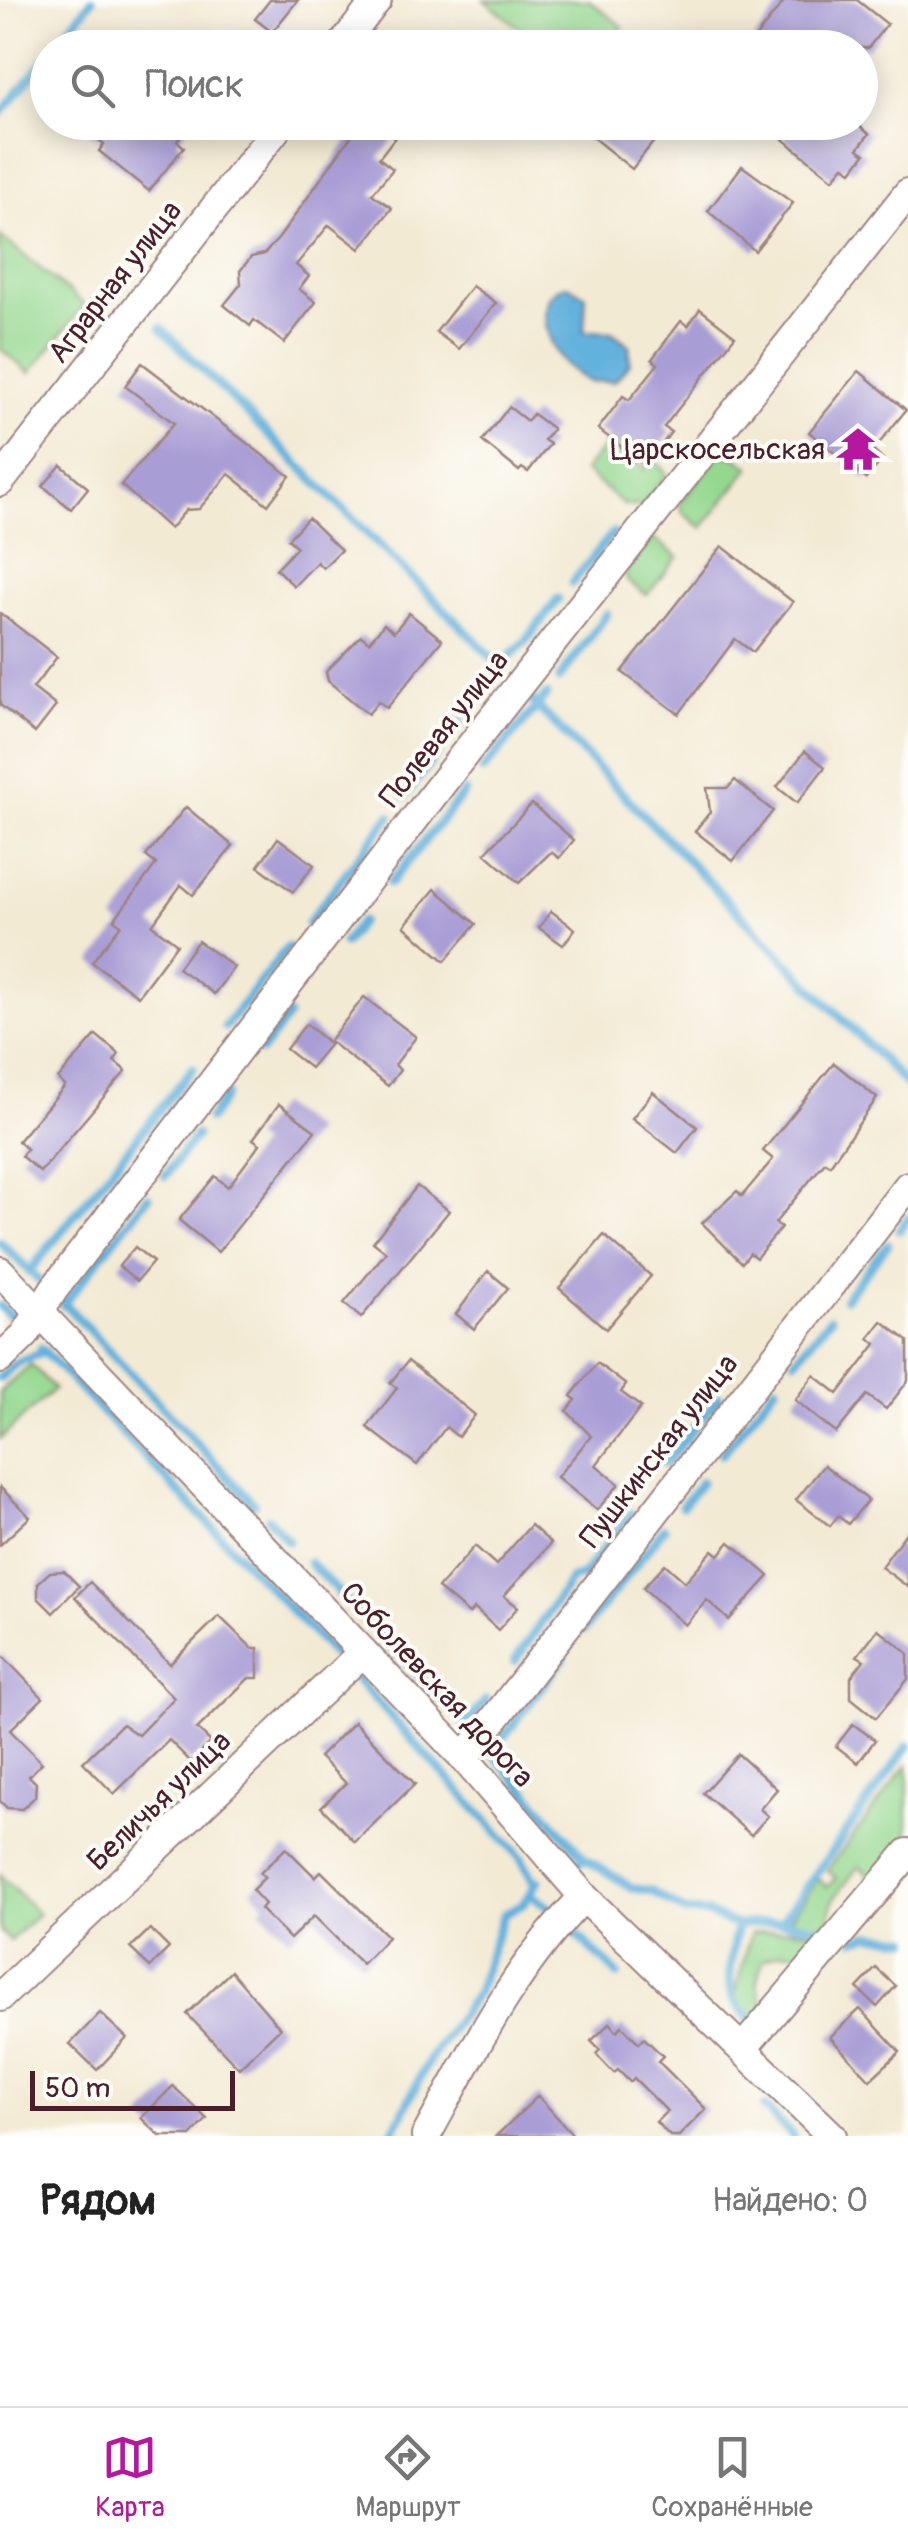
<!DOCTYPE html>
<html lang="ru">
<head>
<meta charset="utf-8">
<style>
  :root { --surface:#fff; --page:#f2f2f2; --text:#222; --muted:#767676; --line:#e0e0e0; --accent:#b5179e }
  body { margin:0; font-family:Pangolin,sans-serif; background:var(--page); color:var(--text) }
  .scale { position:absolute; left:30px; bottom:25px; width:205px; box-sizing:border-box; padding-left:10px; border:5px solid #4a1f2b; border-top:0; font-size:28px; line-height:35px; white-space:nowrap; color:#4a1f2b; -webkit-text-stroke:8px #fdfcf7; paint-order:stroke }
  .list { margin:0; padding:0; list-style:none }
  h2 { display:flex; justify-content:space-between; align-items:center; height:130px; margin:0; padding:0 40px; font-size:42px }
  h2 small { font-size:32px; font-weight:400; color:var(--muted) }
  .icon { flex:none; width:55px; height:55px; fill:none; stroke:currentColor; stroke-width:2; stroke-linecap:round; stroke-linejoin:round }
  .map { position:relative; flex:none; width:908px; height:2136px; overflow:hidden }
  .search { position:absolute; background:var(--surface); box-shadow:0 5px 25px #0003; left:30px; right:30px; top:30px; height:110px; display:flex; align-items:center; gap:25px; box-sizing:border-box; padding:0 35px; border-radius:55px; color:var(--muted); font-size:38px }
  .sheet { height:270px; background:var(--surface) }
  nav { display:flex; justify-content:space-around; align-items:center; box-sizing:border-box; height:140px; border-top:2px solid var(--line); background:var(--surface); font-size:28px; color:var(--muted) }
  nav a { display:grid; justify-items:center; gap:5px }
  nav .on { color:var(--accent) }
  .map>svg:first-child { display:block }
  .green { fill:#94d890; stroke:#6f7c5e; stroke-width:2.5 }
  .water { fill:#63b1dd; stroke:#566884; stroke-width:2.5 }
  .lines { fill:none; stroke-linecap:round; stroke-linejoin:round }
  .stream { stroke:#63b1dd; stroke-width:9 }
  .building { fill:#a99dd5 }
  .minor-casing { stroke:#9e8480; stroke-width:32 }
  .minor { stroke:#fff; stroke-width:28 }
  .labels { text-anchor:middle; dominant-baseline:central; stroke-width:8; stroke-linejoin:round; paint-order:stroke }
  .street-label { font-size:30px; fill:#4a1f2b; stroke:#fdfcf7 }
  .poi-label { font-size:30px; fill:#4a1f2b; stroke:#fdfcf7; text-anchor:end }
</style>
</head>
<body>
<div class="map">
<svg width="908" height="2136" viewBox="0 0 908 2136">
  <rect width="100%" height="100%" fill="#fdfcf7"/>
  <filter id="ink" filterUnits="userSpaceOnUse"><feTurbulence type="fractalNoise" baseFrequency=".01" numOctaves="2"/><feDisplacementMap in="SourceGraphic" scale="20" xChannelSelector="R" yChannelSelector="G"/><feConvolveMatrix kernelMatrix="1 2 1 2 8 2 1 2 1" color-interpolation-filters="sRGB"/></filter>
  <filter id="wash" filterUnits="userSpaceOnUse"><feTurbulence type="fractalNoise" baseFrequency=".0048" numOctaves="4" result="noise"/><feDisplacementMap in="SourceGraphic" scale="40" xChannelSelector="R" yChannelSelector="G"/><feGaussianBlur stdDeviation="2.25" result="paint"/><feColorMatrix in="noise" values="0 0 0 0 0 0 0 0 0 0 0 0 0 0 0 0 0 1.4 0 .05"/><feComposite in="paint" operator="in"/></filter>
  <g filter="url(#wash)">
    <rect width="100%" height="100%" fill="#f3ead4"/>
    <g class="green">
      <polygon points="484,0 589,0 623,27 607,47 544,47"/>
      <polygon points="0,236 85,305 30,373 0,349"/>
      <polygon points="610,440 644,469 653,457 667,475 641,507 624,505 584,471"/>
      <polygon points="719,455 734,456 750,467 702,528 682,512 680,504"/>
      <polygon points="653,538 678,557 647,595 627,581 625,573"/>
      <polygon points="31,1364 54,1389 0,1439 0,1392"/>
      <polygon points="908,1764 908,1839 872,1879 859,1866 832,1901 828,1934 813,1951 779,1953 763,1960 757,1984 764,2010 754,2015 746,2012 735,1994 751,1933 791,1929 819,1934 820,1924 795,1925 792,1917 818,1879 827,1887 836,1878 827,1870"/>
      <polygon points="0,1875 38,1914 10,1941 0,1931"/>
    </g>
    <path class="water" d="M568,285L586,296L584,331L612,332L629,345L630,363L615,381L589,382C580,376 570,370 563,361C545,341 532,292 568,285Z"/>
    <g class="lines">
      <g class="stream">
        <polyline points="54,48 92,0"/>
        <polyline points="0,114 48,56"/>
        <polyline points="161,328 502,667 476,701"/>
        <polyline points="572,583 613,533"/>
        <polyline points="500,665 526,641 558,599"/>
        <polyline points="559,679 607,614"/>
        <polyline points="532,701 908,1086"/>
        <polyline points="452,734 462,721"/>
        <polyline points="483,770 547,695"/>
        <polyline points="405,796 445,743"/>
        <polyline points="390,883 465,792"/>
        <polyline points="308,923 390,816"/>
        <polyline points="344,943 361,921"/>
        <polyline points="225,1027 288,947"/>
        <polyline points="261,1051 288,1016"/>
        <polyline points="209,1119 226,1095"/>
        <polyline points="165,1176 196,1135"/>
        <polyline points="899,1230 908,1218"/>
        <polyline points="0,1242 43,1284"/>
        <polyline points="29,1272 193,1068"/>
        <polyline points="845,1298 888,1244"/>
        <polyline points="61,1300 254,1504"/>
        <polyline points="63,1305 148,1197"/>
        <polyline points="0,1306 13,1318"/>
        <polyline points="818,1333 830,1318"/>
        <polyline points="41,1348 334,1655"/>
        <polyline points="795,1360 814,1337"/>
        <polyline points="0,1378 16,1363 45,1351"/>
        <polyline points="722,1454 776,1386"/>
        <polyline points="665,1464 719,1397"/>
        <polyline points="682,1506 701,1482"/>
        <polyline points="268,1518 288,1541"/>
        <polyline points="309,1562 469,1727"/>
        <polyline points="584,1630 664,1528"/>
        <polyline points="564,1658 492,1752 585,1859"/>
        <polyline points="515,1661 571,1579 582,1576 631,1513"/>
        <polyline points="355,1678 521,1858 535,1885"/>
        <polyline points="466,1725 486,1700"/>
        <polyline points="575,1865 585,1859 633,1888 651,1891 686,1912 706,1913 737,1925 782,1921 821,1929"/>
        <polyline points="529,1894 552,1909"/>
        <polyline points="782,1921 908,1746"/>
        <path d="M737,1925C732,1961 717,1997 753,2020"/>
        <polyline points="574,1932 618,1975"/>
        <polyline points="855,1939 870,1935 908,1939"/>
        <polyline points="764,2107 793,2136"/>
        <polyline points="391,2136 429,2060 477,1992 503,1915 523,1904 538,1881"/>
      </g>
    </g>
    <g id="blocks">
      <g class="building">
        <polygon points="270,0 298,0 272,32 255,19"/>
        <polygon points="785,0 857,0 887,24 868,48 747,48"/>
        <polygon points="77,122 192,122 177,141 184,147 149,191 99,151 104,144"/>
        <polygon points="361,122 407,122 379,158 393,169 372,194 392,208 360,249 329,225 296,265 309,276 299,289 316,302 284,343 254,320 250,326 224,305 241,284 240,271 251,257 264,254 279,238"/>
        <polygon points="601,122 669,122 632,169 591,136"/>
        <polygon points="817,122 855,122 869,134 858,149 865,154 852,171 844,166 833,179 783,139 796,123 808,133"/>
        <polygon points="742,166 793,203 755,251 708,211"/>
        <polygon points="472,286 496,303 459,349 436,332"/>
        <polygon points="700,309 735,336 664,427 671,432 646,466 598,429 623,396 629,400 658,364 652,359 681,321 688,326"/>
        <polygon points="142,363 290,476 268,505 229,474 199,509 186,510 170,529 121,485 174,423 125,386"/>
        <polygon points="859,371 906,410 873,451 883,459 866,479 809,432"/>
        <polygon points="509,407 527,421 533,414 553,429 544,440 550,444 528,472 522,468 519,471 482,441"/>
        <polygon points="61,465 88,488 71,509 43,486"/>
        <polygon points="308,518 341,550 323,568 317,562 294,586 276,569 297,547 288,539"/>
        <polygon points="722,546 793,602 753,652 735,639 679,714 622,672"/>
        <polygon points="0,613 57,657 33,688 56,706 35,733 0,705"/>
        <polygon points="409,613 442,640 387,708 379,701 368,714 328,681 326,672 361,636 369,642 384,624 394,632"/>
        <polygon points="805,751 825,767 797,803 777,787"/>
        <polygon points="735,780 773,811 733,861 695,831 710,812 707,788 728,788"/>
        <polygon points="532,804 574,840 559,858 551,852 519,883 485,853"/>
        <polygon points="186,807 233,846 193,895 181,885 152,925 177,944 138,996 92,962 121,925 114,920 156,864 146,856"/>
        <polygon points="278,838 314,865 293,892 258,866"/>
        <polygon points="435,889 476,924 445,961 404,926"/>
        <polygon points="551,911 575,929 563,945 539,928"/>
        <polygon points="198,941 234,967 214,994 178,968"/>
        <polygon points="364,997 416,1037 395,1065 400,1070 388,1086 329,1041"/>
        <polygon points="306,1024 330,1044 310,1068 286,1049"/>
        <polygon points="96,1035 119,1054 114,1061 126,1071 40,1172 21,1156 27,1149 18,1141 65,1086 58,1079"/>
        <polygon points="834,1063 877,1098 830,1165 825,1162 775,1223 781,1228 756,1258 750,1253 742,1263 702,1223 737,1191 742,1196 773,1159 763,1151"/>
        <polygon points="653,1092 697,1127 677,1153 632,1118"/>
        <polygon points="279,1104 315,1131 218,1252 179,1220 215,1176 228,1187 260,1144 253,1139"/>
        <polygon points="417,1186 449,1211 361,1318 344,1303 386,1252 373,1242"/>
        <polygon points="604,1235 651,1276 606,1329 559,1288"/>
        <polygon points="135,1247 153,1262 137,1281 119,1266"/>
        <polygon points="488,1271 508,1288 474,1329 456,1314"/>
        <polygon points="882,1321 908,1341 908,1381 886,1409 867,1395 836,1433 795,1400 814,1375 838,1394 876,1344 869,1338"/>
        <polygon points="408,1361 475,1415 458,1437 446,1427 417,1465 367,1427 397,1388 390,1383"/>
        <polygon points="597,1363 626,1385 621,1392 641,1407 596,1465 619,1484 597,1510 557,1477 591,1436 567,1411 576,1400 571,1396"/>
        <polygon points="824,1465 868,1500 848,1524 838,1516 830,1526 796,1500"/>
        <polygon points="0,1487 30,1517 0,1545"/>
        <polygon points="531,1525 551,1543 504,1596 518,1607 498,1630 474,1608 469,1614 438,1588 475,1546 496,1565"/>
        <polygon points="908,1530 908,1587 881,1567"/>
        <polygon points="730,1542 769,1576 729,1620 707,1600 685,1625 643,1588 665,1564 685,1582 713,1550 719,1555"/>
        <polygon points="64,1571 79,1586 53,1613 38,1598 38,1583 50,1572"/>
        <polygon points="90,1582 170,1664 219,1616 252,1648 258,1648 258,1678 249,1678 197,1729 211,1742 191,1762 169,1740 114,1794 83,1762 122,1724 138,1735 174,1698 75,1597"/>
        <polygon points="878,1629 908,1653 908,1679 876,1718 851,1698 851,1677 864,1660 857,1656"/>
        <polygon points="0,1653 43,1698 10,1730 42,1763 29,1776 36,1783 35,1797 22,1809 7,1808 0,1801"/>
        <polygon points="354,1722 415,1784 355,1842 321,1807 346,1783 319,1757"/>
        <polygon points="853,1724 875,1740 858,1763 836,1746"/>
        <polygon points="738,1754 777,1789 760,1809 768,1816 751,1835 703,1793"/>
        <polygon points="286,1848 315,1877 321,1871 388,1937 362,1964 314,1916 290,1939 260,1909 265,1904 252,1890 265,1877 260,1873"/>
        <polygon points="150,1929 169,1948 150,1967 130,1948"/>
        <polygon points="876,1968 896,1986 877,2007 857,1988"/>
        <polygon points="231,1971 280,2028 239,2068 187,2014"/>
        <polygon points="860,2009 900,2052 870,2080 830,2037"/>
        <polygon points="100,2013 127,2038 97,2070 70,2044"/>
        <polygon points="610,2023 617,2031 622,2026 639,2043 644,2038 663,2056 658,2061 706,2109 679,2136 670,2136 656,2122 667,2111 634,2078 630,2082 618,2070 614,2073 596,2054 600,2050 591,2041"/>
        <polygon points="173,2086 207,2119 191,2136 160,2136 141,2118"/>
        <polygon points="538,2096 574,2136 496,2136"/>
      </g>
    </g>
  </g>
  <g filter="url(#ink)">
    <use href="#blocks" fill-opacity="0" stroke="#9e8480" stroke-width="2.5"/>
    <g class="lines">
      <g class="minor-casing">
        <g id="minor">
          <polyline points="340,48 377,0"/>
          <polyline points="0,482 282,122"/>
          <polyline points="0,1271 464,1758 584,1897 832,2136"/>
          <polyline points="0,1359 25,1335 54,1289 466,752 908,193"/>
          <polyline points="464,1758 908,1186"/>
          <polyline points="0,1997 363,1652"/>
          <polyline points="744,2047 908,1853"/>
          <path d="M426,2136C472,2053 516,1964 584,1897"/>
        </g>
      </g>
      <use href="#minor" class="minor"/>
    </g>
  </g>
  <defs>
    <g id="temple-bare" transform="scale(3.45)"><path d="M0-6L5-2H3V0L6.5 2.5H4V6H1.5V3h-3V6H-4V2.5H-6.5L-3 0V-2H-5Z" fill="#b5179e" stroke="#fdfcf7" stroke-width="2.5" paint-order="stroke"/></g>
  </defs>
  <g fill-rule="evenodd">
    <use href="#temple-bare" x="858" y="449"/>
  </g>
  <g class="labels">
    <g class="street-label">
      <text transform="translate(115 282) rotate(-52)">Аграрная улица</text>
      <text transform="translate(444 729) rotate(-52)">Полевая улица</text>
      <text transform="translate(659 1451) rotate(-52)">Пушкинская улица</text>
      <text transform="translate(437 1685) rotate(47)">Соболевская дорога</text>
      <text transform="translate(159 1801) rotate(-44)">Беличья улица</text>
    </g>
    <g class="poi-label">
      <text x="825" y="449">Царскосельская</text>
    </g>
  </g>
</svg>
<div class="scale">50 m</div>
<div class="search"><svg class="icon" aria-label="search" viewBox="0 0 24 24"><circle cx="10" cy="10" r="6"/><path d="M15 15l6 6"/></svg>Поиск</div>
</div>
<section class="sheet">
<h2>Рядом<small>Найдено: 0</small></h2>
<ul class="list">
</ul>
</section>
<nav>
<a class="on"><svg class="icon" aria-label="map" viewBox="0 0 24 24"><path d="M3 6l6-2 6 2 6-2v14l-6 2-6-2-6 2zM9 4v14M15 6v14"/></svg>Карта</a>
<a><svg class="icon" aria-label="directions" viewBox="0 0 24 24"><path d="M12 3l9 9-9 9-9-9zM9 14v-3h6M13 9l2 2-2 2"/></svg>Маршрут</a>
<a><svg class="icon" aria-label="saved" viewBox="0 0 24 24"><path d="M7 4h10v16l-5-4-5 4z"/></svg>Сохранённые</a>
</nav>
</body>
</html>
